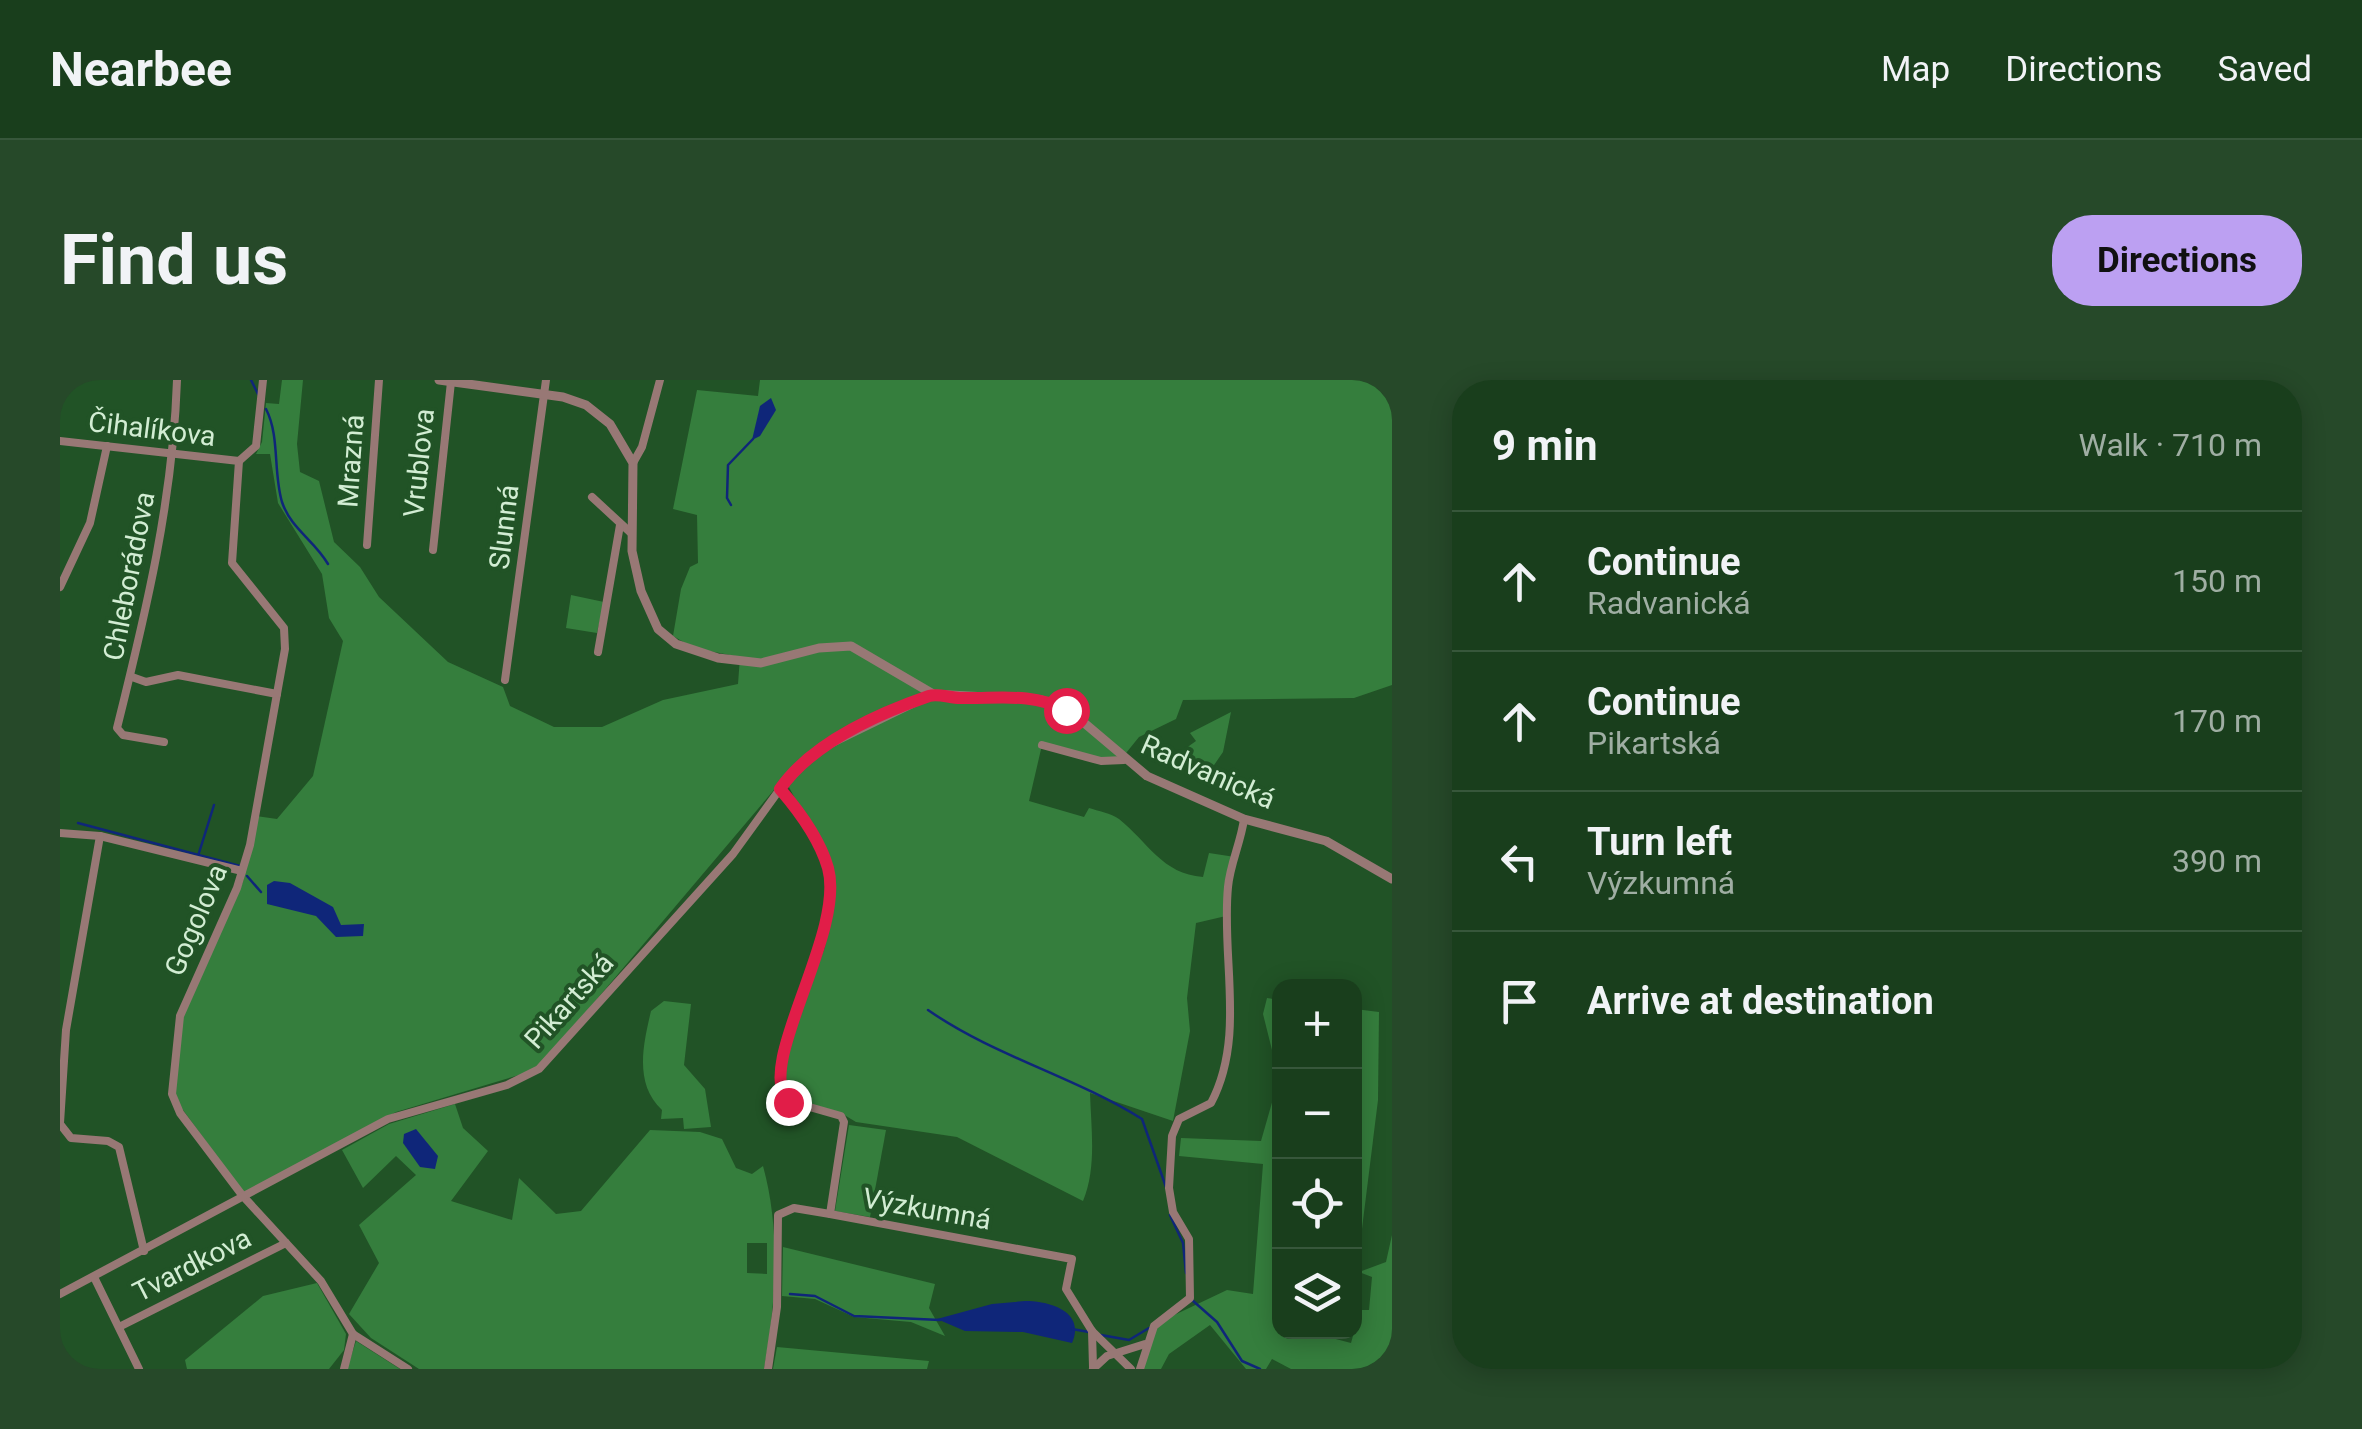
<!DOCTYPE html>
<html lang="en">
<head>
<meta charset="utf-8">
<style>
  :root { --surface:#193e1c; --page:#264929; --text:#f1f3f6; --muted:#9faea3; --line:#37573b; --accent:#bca0f2 }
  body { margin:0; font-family:Roboto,sans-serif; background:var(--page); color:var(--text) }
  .controls { position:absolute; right:30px; bottom:30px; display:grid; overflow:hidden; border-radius:20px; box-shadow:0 5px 25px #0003 }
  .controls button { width:90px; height:90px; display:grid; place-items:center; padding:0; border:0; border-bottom:2px solid var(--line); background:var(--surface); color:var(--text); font:50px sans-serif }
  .stop { position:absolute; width:30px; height:30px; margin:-22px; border:8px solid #e11d48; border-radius:50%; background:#fff }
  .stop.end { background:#e11d48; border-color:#fff; box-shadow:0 2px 10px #0008 }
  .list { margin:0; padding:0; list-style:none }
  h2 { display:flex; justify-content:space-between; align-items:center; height:130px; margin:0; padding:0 40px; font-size:42px }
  h2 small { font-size:32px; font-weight:400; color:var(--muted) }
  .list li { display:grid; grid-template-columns:65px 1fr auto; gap:30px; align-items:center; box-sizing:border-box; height:140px; padding:0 40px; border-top:2px solid var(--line) }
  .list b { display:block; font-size:38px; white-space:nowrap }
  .list p { margin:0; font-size:32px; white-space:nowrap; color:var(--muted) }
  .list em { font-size:32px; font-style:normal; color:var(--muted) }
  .icon { flex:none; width:55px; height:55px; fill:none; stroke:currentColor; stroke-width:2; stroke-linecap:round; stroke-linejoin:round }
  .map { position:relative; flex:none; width:1332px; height:989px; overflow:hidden; border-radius:40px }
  header { display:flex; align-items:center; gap:60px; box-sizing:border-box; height:140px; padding:0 50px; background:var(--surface); border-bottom:2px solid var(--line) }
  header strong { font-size:48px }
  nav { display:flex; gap:55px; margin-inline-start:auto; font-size:35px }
  .intro { display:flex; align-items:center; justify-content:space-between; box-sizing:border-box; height:240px; padding:0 60px }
  h1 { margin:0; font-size:70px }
  .button { padding:25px 45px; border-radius:40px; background:var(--accent); color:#111; font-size:35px; font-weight:700 }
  main { display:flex; gap:60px; padding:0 60px }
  aside { flex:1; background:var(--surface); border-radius:40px; box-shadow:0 5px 25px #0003 }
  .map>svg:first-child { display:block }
  .green { fill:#357e3d; fill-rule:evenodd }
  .water { fill:#0f2679 }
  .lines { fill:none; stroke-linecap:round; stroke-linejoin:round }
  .stream { stroke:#0f2679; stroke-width:2.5 }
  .minor { stroke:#987875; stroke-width:8 }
  .tertiary { stroke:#987875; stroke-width:9 }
  .route { stroke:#e11d48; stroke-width:12 }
  .labels { text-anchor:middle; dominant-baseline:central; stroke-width:8; stroke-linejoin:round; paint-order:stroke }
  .street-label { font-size:28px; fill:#d2edd3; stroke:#215326 }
</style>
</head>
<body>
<header>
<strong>Nearbee</strong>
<nav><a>Map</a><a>Directions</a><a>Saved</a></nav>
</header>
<div class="intro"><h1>Find us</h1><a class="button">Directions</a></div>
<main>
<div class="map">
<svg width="1332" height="989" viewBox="0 0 1332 989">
  <rect width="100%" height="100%" fill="#215326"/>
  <g class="green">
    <path d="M222,0H243L237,64L240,92L259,101L274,162L300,187L319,217L388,282L443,307L450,326L494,347H542L603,320L678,304L680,277L634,268L613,256L621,209L630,187L638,183L637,135L613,129L637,10L698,16L700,0H1332V305L1294,318L1123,320L1116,339L1079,357L1058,383L982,365L969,421L1024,437L1029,428C1038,431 1051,433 1059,439C1088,462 1102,494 1143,497L1149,473L1175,477L1166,536L1136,543L1127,618L1130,651L1113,741L1030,713C1031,748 1037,788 1023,821L897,757L796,742L781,733L728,719L720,685L765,567L773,489L724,398L487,678L469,692L336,732L184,813L115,719L120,644L183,502L196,436L217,439L253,396L283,261L269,238L262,194L218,123L210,74H196L202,62L206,23L219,24Z"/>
    <polygon points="511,215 544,222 537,253 506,248"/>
    <polygon points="1171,332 1163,372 1152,388 1122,371 1136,361 1130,353"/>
    <polygon points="1207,618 1219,620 1220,952 1249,952 1291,963 1300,930 1309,930 1312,897 1299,892 1326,882 1332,855 1332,989 1231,989 1212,979 1206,989 1186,989 1150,945 1109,974 1101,989 1082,989 1097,946 1108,938 1167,910 1193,914 1203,784 1119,776 1121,758 1201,761 1219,698 1203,634"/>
    <path d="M604,621L631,624L624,685L645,709L651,747L624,749L623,738L601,739L602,730C574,704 583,665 591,631Z"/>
    <polygon points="1295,629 1319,632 1318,720 1298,881 1294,881"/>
    <path d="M395,724L403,748L428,771L391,821L452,840L459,798L496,834L521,831L590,750L640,752L662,759L676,788L692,794L703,786C721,851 716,924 704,989H359L311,958L289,934L319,883L299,845L356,795L336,776L303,808L282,770L329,744ZM687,863H707V894L687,893Z"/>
    <polygon points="789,745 826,750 810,837 775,831"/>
    <polygon points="723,867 875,904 869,928 885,956 851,942 794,937 755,919 722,916"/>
    <polygon points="257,903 286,954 284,970 269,989 127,989 125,980 203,916"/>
    <polygon points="296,961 340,989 287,989"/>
    <polygon points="717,967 869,981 867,989 713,989"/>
  </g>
  <g class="water">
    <polygon points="711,18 716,30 700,56 692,60 700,26"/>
    <polygon points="214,501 230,503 273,527 281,545 304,544 303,556 276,557 256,536 207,524 207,505"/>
    <polygon points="356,749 378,776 375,789 360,787 343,763 344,754"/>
    <path d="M965,921C989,921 1026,931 1012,963L963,952L905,951L877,939L932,924Z"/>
  </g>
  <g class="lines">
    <g class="stream">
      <polyline points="191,0 198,14"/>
      <path d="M206,29C220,56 213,92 222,122C231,149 254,160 268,184"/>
      <polyline points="671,125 667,118 668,85 693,59"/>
      <polyline points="18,443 180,486"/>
      <polyline points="138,476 154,425"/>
      <polyline points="187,496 201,512"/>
      <path d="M868,630C934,676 1013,696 1082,739L1106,807"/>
      <polyline points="1110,835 1123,863 1126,893"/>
      <polyline points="730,914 755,916 794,936 880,940"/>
      <polyline points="1132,920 1157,942 1182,981 1200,989"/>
      <polyline points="1012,949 1029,952"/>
      <polyline points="1041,955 1069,960 1089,948"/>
    </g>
    <g class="minor">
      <polyline points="203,0 196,66 179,81 172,183 224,248 225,269 190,465 177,508 120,636 112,714 120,733 182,815 261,901 293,954 348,989"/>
      <polyline points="0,61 179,81"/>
      <polyline points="573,83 582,67 600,0"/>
      <polyline points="532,117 571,153"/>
      <polyline points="307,165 319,0"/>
      <polyline points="373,170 391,2"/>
      <polyline points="0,207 30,143 47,66"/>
      <polyline points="538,272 560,145"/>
      <polyline points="72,297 86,302 118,295 217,314"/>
      <polyline points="445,300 486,0"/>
      <path d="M104,362L63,355L57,348C86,232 113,120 117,0"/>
      <polyline points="982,365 1041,381 1064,380"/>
      <path d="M720,409C738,431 761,460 768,489C785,560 697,671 725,720L781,736L784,742L770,834L1012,879L1006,909L1032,951L1071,989"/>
      <polyline points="0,453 40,456 182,491"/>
      <polyline points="0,743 6,650 40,456"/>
      <polyline points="0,744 11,758 48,761 59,767 84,871"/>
      <polyline points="34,897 79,989"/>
      <polyline points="0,914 328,739 447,705 479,689 673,474 733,391 758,370 873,314"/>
      <polyline points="59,947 226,863"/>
      <polyline points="1032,951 1033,987"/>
      <polyline points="0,979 5,989"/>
      <polyline points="284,989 293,954"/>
      <polyline points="708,989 717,927 718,835 734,828 770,834"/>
      <polyline points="1033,989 1047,976 1085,964"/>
      <path d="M1080,989L1094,946L1130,918L1129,859L1113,832L1109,808L1112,756L1119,739L1151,723C1186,657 1161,578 1168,507C1170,484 1181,462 1184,439"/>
    </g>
    <polyline class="tertiary" points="379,0 503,17 526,25 550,44 573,83 572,171 581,211 598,249 616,264 658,278 701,283 759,268 791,266 873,314 982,320 1016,336 1087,396 1184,439 1266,461 1332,499"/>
  </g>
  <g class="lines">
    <path class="route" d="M728,722C694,685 786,553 768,488C760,460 739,431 720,409C752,363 817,334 869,316C878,313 890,318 900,318C938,319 970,312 1006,330"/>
  </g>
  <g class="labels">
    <g class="street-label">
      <text transform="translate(92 49) rotate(7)">Čihalíkova</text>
      <text transform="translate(291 81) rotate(-86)">Mrazná</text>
      <text transform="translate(359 83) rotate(-84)">Vrublova</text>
      <text transform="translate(444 147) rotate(-83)">Slunná</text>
      <text transform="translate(69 196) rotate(-79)">Chleborádova</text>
      <text transform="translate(1148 392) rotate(24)">Radvanická</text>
      <text transform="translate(136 540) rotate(-67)">Gogolova</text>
      <text transform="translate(509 621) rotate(-48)">Pikartská</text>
      <text transform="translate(867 829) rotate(10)">Výzkumná</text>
      <text transform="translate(132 885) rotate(-27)">Tvardkova</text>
    </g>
  </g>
</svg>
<div class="controls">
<button>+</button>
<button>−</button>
<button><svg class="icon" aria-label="locate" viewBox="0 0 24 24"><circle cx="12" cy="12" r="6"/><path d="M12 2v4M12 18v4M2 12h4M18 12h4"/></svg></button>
<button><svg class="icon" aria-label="layers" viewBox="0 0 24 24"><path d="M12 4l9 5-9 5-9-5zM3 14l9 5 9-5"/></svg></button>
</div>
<div class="stop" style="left:1006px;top:330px"></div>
<div class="stop end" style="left:728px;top:722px"></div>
</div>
<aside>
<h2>9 min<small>Walk · 710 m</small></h2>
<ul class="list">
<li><svg class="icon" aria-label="ahead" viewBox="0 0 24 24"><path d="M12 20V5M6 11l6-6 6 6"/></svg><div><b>Continue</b><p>Radvanická</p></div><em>150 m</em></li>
<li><svg class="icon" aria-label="ahead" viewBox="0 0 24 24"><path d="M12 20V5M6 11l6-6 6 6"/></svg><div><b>Continue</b><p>Pikartská</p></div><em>170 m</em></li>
<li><svg class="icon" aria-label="left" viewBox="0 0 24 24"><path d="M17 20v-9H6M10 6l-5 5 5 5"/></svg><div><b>Turn left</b><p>Výzkumná</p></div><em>390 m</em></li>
<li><svg class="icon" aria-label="arrive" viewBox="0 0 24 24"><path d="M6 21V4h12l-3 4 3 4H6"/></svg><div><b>Arrive at destination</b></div></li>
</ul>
</aside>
</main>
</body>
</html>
